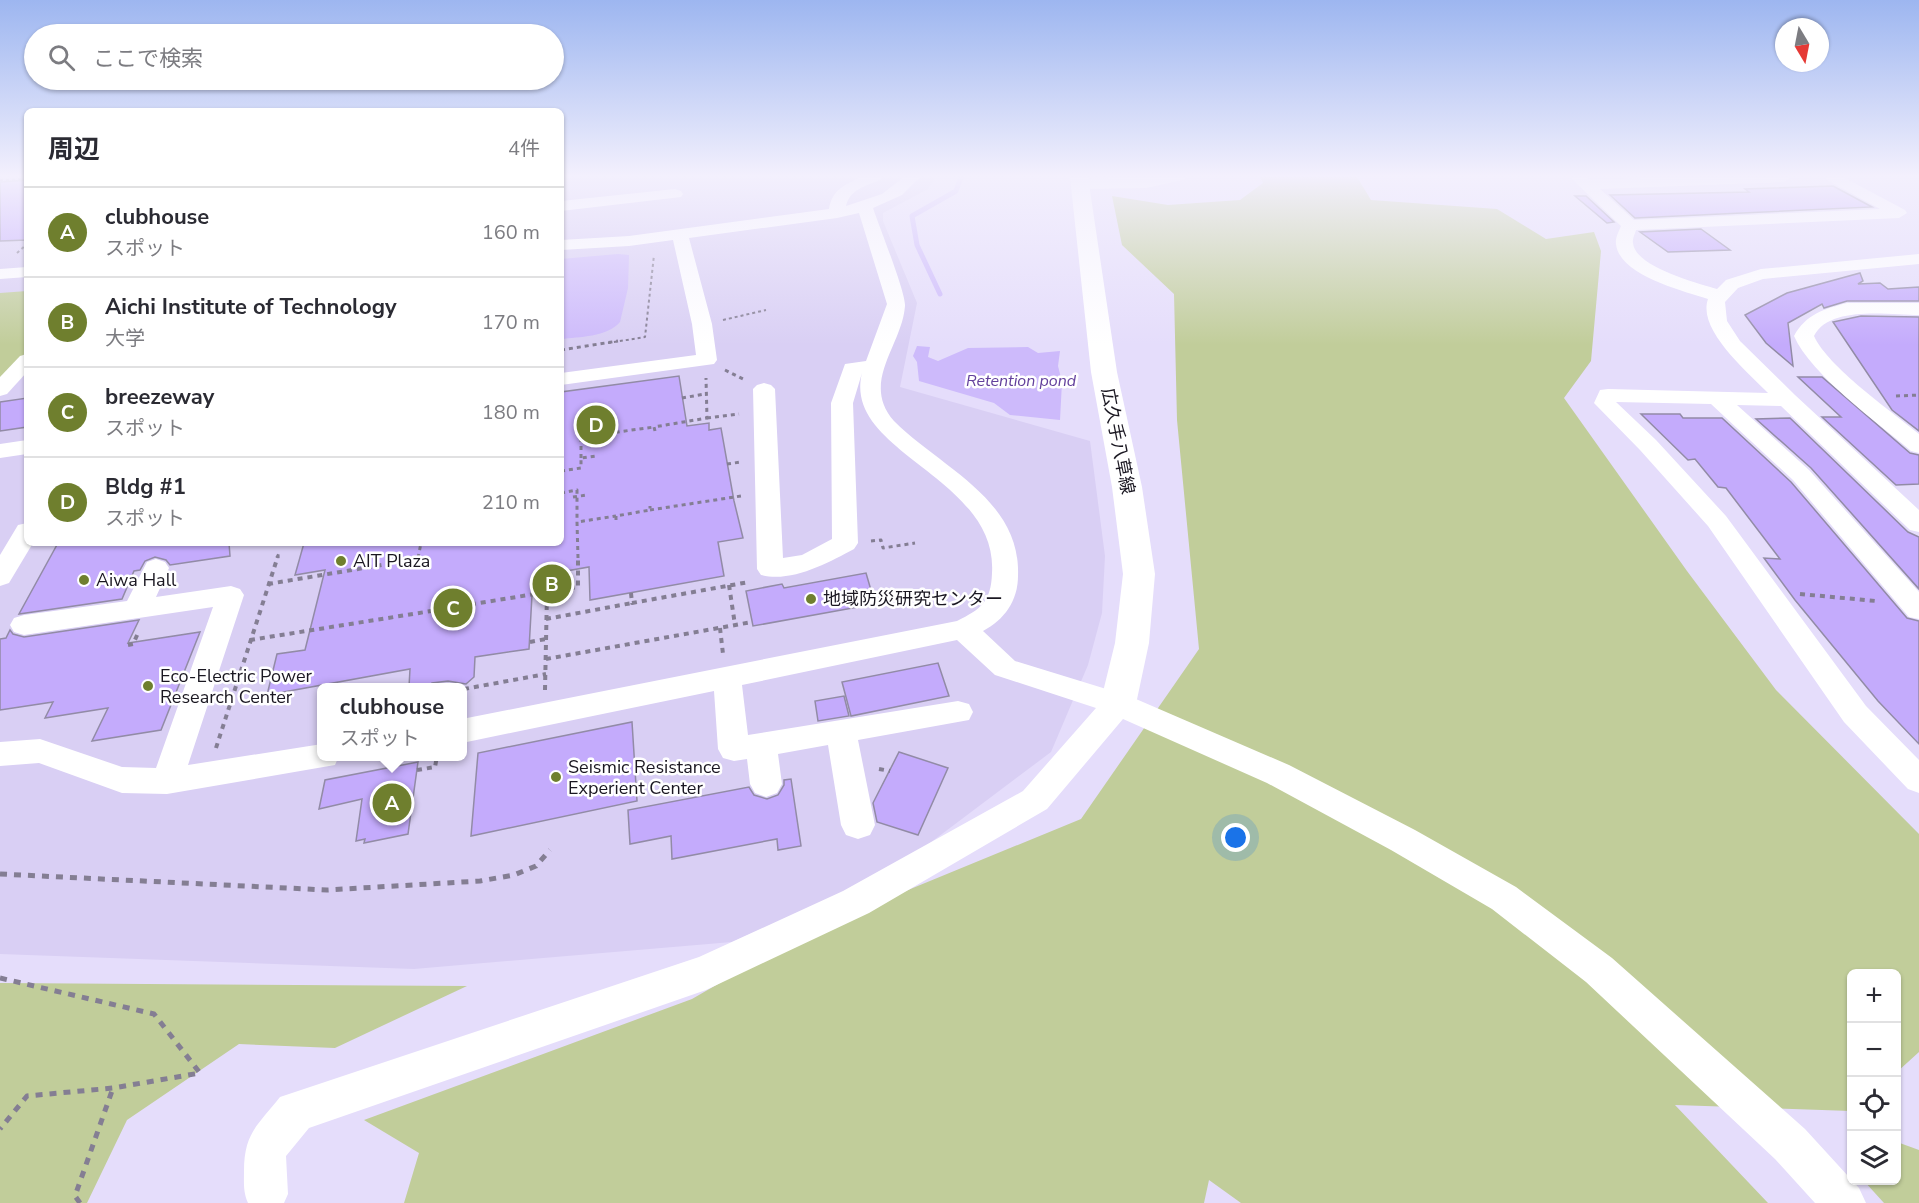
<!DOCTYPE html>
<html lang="ja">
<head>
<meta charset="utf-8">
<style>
  :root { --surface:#fff; --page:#f7f7f7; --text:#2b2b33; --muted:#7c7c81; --line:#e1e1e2; --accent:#6f7f2e }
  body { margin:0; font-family:"Nunito Sans","Noto Sans JP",sans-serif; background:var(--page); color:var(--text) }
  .controls { position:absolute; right:18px; bottom:18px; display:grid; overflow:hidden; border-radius:9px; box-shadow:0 2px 4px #0004 }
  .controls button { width:54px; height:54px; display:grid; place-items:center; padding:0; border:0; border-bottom:2px solid var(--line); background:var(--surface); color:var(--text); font:30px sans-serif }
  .compass { position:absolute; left:1775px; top:18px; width:54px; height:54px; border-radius:50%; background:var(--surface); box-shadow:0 2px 4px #0004; rotate:170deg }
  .you { position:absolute; left:1236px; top:838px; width:21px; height:21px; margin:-15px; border:4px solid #fff; border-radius:50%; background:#1a73e8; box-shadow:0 0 0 9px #1a73e833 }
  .badge { display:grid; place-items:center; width:39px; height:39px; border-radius:50%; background:var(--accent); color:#fff; font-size:20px; font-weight:700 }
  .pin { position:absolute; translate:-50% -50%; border:3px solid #fff; box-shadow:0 2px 6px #0006 }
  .popup { position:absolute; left:317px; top:683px; width:150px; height:78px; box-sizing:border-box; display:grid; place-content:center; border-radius:9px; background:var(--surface); filter:drop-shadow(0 2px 4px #0005); font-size:20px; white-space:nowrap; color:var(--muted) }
  .popup b { font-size:22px; color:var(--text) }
  .popup::after { content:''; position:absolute; left:50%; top:100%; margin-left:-12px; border:12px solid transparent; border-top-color:var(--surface) }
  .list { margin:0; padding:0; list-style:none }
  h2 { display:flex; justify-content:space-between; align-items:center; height:78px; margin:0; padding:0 24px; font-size:26px }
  h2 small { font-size:20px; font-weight:400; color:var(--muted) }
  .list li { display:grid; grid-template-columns:39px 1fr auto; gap:18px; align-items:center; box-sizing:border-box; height:90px; padding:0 24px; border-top:2px solid var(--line) }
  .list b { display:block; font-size:22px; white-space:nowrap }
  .list p { margin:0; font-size:20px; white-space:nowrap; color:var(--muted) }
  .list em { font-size:20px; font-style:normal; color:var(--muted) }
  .icon { flex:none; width:33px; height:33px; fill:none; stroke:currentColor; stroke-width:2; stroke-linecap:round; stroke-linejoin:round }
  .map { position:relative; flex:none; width:1919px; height:1203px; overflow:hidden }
  .search { position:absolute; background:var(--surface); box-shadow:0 2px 4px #0004; left:24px; top:24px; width:540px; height:66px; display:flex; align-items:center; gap:15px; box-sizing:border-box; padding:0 21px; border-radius:33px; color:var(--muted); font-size:22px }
  .panel { position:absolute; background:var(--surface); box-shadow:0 2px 4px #0004; left:24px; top:108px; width:540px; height:438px; border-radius:9px }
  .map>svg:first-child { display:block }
  .built { fill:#d9cff4; fill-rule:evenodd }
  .green { fill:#c1cd9a }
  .water { fill:#cdbafb }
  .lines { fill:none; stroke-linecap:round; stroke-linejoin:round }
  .stream { stroke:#cdbafb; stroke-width:5 }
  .building { fill:#c4abfc; stroke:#928ba6; stroke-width:1.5 }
  .path-far3 { stroke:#847e93; stroke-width:2; stroke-dasharray:3 3; stroke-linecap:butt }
  .path-far2 { stroke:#847e93; stroke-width:3; stroke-dasharray:4 4; stroke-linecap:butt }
  .path-far1 { stroke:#847e93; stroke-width:4; stroke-dasharray:5 5; stroke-linecap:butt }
  .path { stroke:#847e93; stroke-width:5; stroke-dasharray:7 7; stroke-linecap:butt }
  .minor { fill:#fff; fill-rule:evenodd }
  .major { fill:#fff; fill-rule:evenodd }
  .poi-dot { fill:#6f7f2e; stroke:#fff; stroke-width:2 }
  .labels { text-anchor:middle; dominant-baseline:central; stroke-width:5; stroke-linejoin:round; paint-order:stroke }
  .far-water-label { font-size:16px; font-style:italic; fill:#63409c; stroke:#fff }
  .street-label { font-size:18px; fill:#1a1721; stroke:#fff }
  .poi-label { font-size:18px; fill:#1a1721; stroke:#fff; text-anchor:start }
</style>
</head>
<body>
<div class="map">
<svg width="1919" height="1203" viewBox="0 0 1919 1203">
  <rect width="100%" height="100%" fill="#e5ddfb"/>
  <path class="built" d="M0,177H27V543H561V177H936L928,189L883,213V221L917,303L900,387L1090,441L1105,556L1102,613L1088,665L1051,752L918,852L861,885L732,942L414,969L0,954ZM322,688H462V756H322Z"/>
  <g class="green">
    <polygon points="1260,177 1357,177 1371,200 1497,209 1546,239 1594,232 1601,251 1591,361 1564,398 1687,571 1776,690 1919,834 1919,1052 1897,1072 1896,974 1852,974 1851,1111 1675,1105 1768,1203 1241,1203 1209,1180 1204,1203 404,1203 419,1153 364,1120 692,999 784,946 891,897 1081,819 1199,649 1177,420 1174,294 1122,245 1112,196 1168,205 1240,200 1263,183"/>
    <polygon points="27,291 27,351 0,382 0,293"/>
    <polygon points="0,983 467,986 335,1048 239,1044 127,1120 87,1203 0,1203"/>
    <polygon points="1897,1142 1919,1150 1919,1203 1884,1203 1864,1181 1896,1180"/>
  </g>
  <g class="water">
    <path d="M618,254L629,255L628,288L620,322C607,337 579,337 561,339V259Z"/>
    <polygon points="917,346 930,347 928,357 938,361 968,348 1028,347 1038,353 1060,351 1058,366 1062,382 1060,420 1010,415 994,403 919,381 917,362 913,356"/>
  </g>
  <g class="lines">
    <polyline class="stream" points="940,294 917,245 912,216 956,191 961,177"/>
  </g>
  <g class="building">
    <polygon points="27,180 27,240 0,241 0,182"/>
    <polygon points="1833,186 1872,207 1635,218 1610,195 1749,192 1745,189"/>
    <polygon points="1575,196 1586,196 1614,222 1607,223"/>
    <polygon points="1701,229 1730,250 1668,252 1640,232"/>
    <polygon points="1860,273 1863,281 1858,284 1880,283 1888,289 1919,287 1919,301 1847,301 1824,308 1822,304 1788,323 1793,366 1766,343 1745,315 1787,293"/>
    <polygon points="1861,316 1919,317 1919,431 1892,410 1833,322"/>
    <polygon points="679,376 687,426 709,423 709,430 721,428 734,501 743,538 718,542 724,576 590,600 589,567 533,577 529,649 475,657 474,677 466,684 448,681 432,683 427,687 409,687 410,669 267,695 277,654 305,650 325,570 295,575 304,543 561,543 561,392"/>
    <polygon points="1798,377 1822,377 1910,453 1919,455 1919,484 1896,485 1822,417 1841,417"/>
    <polygon points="27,398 27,427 0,431 0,402"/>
    <polygon points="1641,414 1680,414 1683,418 1722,418 1791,482 1907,618 1919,621 1919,744 1878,701 1795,600 1764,558 1780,559 1726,488 1718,487 1695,459 1688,460"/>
    <polygon points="1790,418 1908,532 1919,537 1919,589 1811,468 1756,419"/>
    <polygon points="58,543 229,543 230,556 170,565 166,560 155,557 145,561 140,570 134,571 122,599 19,614"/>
    <polygon points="866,573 875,604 753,626 746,591 782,584 784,588"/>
    <polygon points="139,620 128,643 200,632 161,730 92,741 108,708 45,718 53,702 0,710 0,639 6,638 10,630 13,634 24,637"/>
    <polygon points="938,663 949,696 851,716 842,682"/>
    <polygon points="844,696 849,716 818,721 815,701"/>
    <polygon points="632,722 637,801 471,836 478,753"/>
    <polygon points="899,752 948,768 918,835 877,822 873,803"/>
    <polygon points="418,762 408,834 364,843 365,839 356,841 362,799 319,809 325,780"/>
    <polygon points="791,779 801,846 778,850 777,839 672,859 671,836 630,844 628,810 749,787 754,795 767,799 778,795 784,785 784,780"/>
  </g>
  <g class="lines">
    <g class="path-far3">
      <polyline points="0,180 27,179"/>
      <polyline points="17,253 27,244"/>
      <polyline points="723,320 766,310"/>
      <polyline points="608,343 645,337 654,255"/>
    </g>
    <g class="path-far2">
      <polyline points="561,350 618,341"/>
      <polyline points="725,370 745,380"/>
      <polyline points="1896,396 1919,395"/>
      <polyline points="682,398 705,394"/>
      <polyline points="707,418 739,414"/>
      <polyline points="655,431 654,427 707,418 706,378"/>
      <polyline points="581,458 581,437 654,427"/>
      <polyline points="727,464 741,462"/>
      <polyline points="561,471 581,468 581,458 596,456"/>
      <polyline points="561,493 577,490 577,522"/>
      <polyline points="573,497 587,495"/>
      <polyline points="650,510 741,496"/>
      <polyline points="616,520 616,516 650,510 650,506"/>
      <polyline points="871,541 881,540 883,548 915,543"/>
      <polyline points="277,558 279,553"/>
      <polyline points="418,558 421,543"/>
      <polyline points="578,558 577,522 616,516"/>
    </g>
    <g class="path-far1">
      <polyline points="268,584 418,559 418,556"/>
      <polyline points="729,585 735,625"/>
      <polyline points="631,593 632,603 749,582"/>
      <polyline points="1800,594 1876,601"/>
      <polyline points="461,606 578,587 578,556"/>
      <polyline points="546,619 632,603"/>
      <polyline points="720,628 723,654"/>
      <polyline points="250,640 444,609"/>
      <polyline points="530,642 546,639"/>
      <polyline points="128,645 133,644 139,631"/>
      <polyline points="546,659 752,622"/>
      <polyline points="464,689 546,674"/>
      <polyline points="545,690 547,593"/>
      <polyline points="462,694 464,684"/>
      <polyline points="216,748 278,556"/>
      <polyline points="879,769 890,771"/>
      <polyline points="417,770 435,767 437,756"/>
    </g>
    <g class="path">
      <polyline points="0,874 327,890 480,881 514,875 536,866 550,850"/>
      <polyline points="0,978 154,1014 200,1073 113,1088 27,1096 0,1129"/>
      <polyline points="80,1203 75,1196 113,1088"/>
    </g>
    <g class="minor">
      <path d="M862,177H883L880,180C866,186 850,189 846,206L882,194L904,177H920L902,195L873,208C879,226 906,293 905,306C902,346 860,382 894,421C941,468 1021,499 1018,576C1018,601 1004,620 983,631L1015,661L1129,696L1289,765L1415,830L1516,887L1612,958L1805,1129L1859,1188L1866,1203H1815L1775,1159L1586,982L1492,909L1391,850L1267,783L1123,719L1047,809L869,913L706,990L309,1128L286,1156L288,1194L284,1203H248C243,1192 244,1182 244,1171C244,1133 258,1125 280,1097L699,957L843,891L1023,791L1096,708L995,675L957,640L742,685L748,735L958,701L969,704L973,712L969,720L858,740L875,825L870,835L858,839L846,835L841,825L828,745L778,754L782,784L777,793L766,797L755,793L750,784L747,759L734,761L723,758L718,749L714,691L462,743V719L957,621C981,609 991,602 992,573C998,476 842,453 862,373L853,403L858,543L854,549C828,563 791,583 761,575L757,569L753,389L757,385L764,383L771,385L775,389L783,558L802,555L832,539L831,403L845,364L866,361L887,304L859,213L837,218L689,238L712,324L717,360L714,364L561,385V373L696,355L692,324L673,240L629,246L561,250V240L629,236L829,209C832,190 845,184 862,177Z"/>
      <polygon points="1154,177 1186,177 1183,180 1146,188 1080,189 1072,184 1080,179"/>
      <path d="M1570,177H1586L1590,180L1675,177H1792L1784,182L1600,189L1634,220L1880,209L1827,180L1825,177H1843L1905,210L1907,213L1899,218L1636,230C1635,234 1632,239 1633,243C1635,267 1697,283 1717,289L1726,280L1761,269L1919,254V264L1763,279L1738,288L1725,302L1727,321L1740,341L1795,395L1919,510V532L1910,530L1781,406L1737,405L1809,470L1919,592V619L1909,617L1793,480L1711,404L1616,402L1656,440L1726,516L1866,706L1919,760V793L1908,789L1844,722L1708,526L1640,450L1594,403L1600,390L1608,389L1768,393C1748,372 1697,330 1708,299C1683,291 1619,275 1616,244C1615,238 1619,231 1621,226Z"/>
      <polygon points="675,189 681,191 683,194 681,197 561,211 561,201"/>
      <polygon points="27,267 27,277 0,279 0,269"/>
      <path d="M1847,303H1919V315C1890,315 1829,305 1814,336C1828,367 1891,411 1919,434V453L1911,451C1877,422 1811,375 1794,336C1806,314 1824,309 1847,303Z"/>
      <polygon points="27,354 27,372 7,394 0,396 0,377 20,356"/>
      <polygon points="27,440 27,454 0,458 0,444"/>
      <polygon points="27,523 27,543 33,543 9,583 0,586 0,555 18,525"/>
      <polygon points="156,559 165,562 169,568 156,597 231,586 240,589 244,595 188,765 322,744 322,756 339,756 335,765 167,794 122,793 39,763 0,766 0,742 40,739 122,767 156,768 213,607 24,635 14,632 10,625 14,618 24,615 127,601 147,562"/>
    </g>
    <polygon class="major" points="1070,177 1088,177 1117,372 1142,487 1155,574 1149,643 1136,704 1131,714 1118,718 1105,714 1100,704 1115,643 1123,574 1112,487 1091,372"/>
  </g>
  <linearGradient id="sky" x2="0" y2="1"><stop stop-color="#9db6f0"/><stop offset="0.51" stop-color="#f3f0fd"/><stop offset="1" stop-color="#f3f0fd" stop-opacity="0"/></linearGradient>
  <rect width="1919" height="345" fill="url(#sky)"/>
  <g class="poi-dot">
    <circle cx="341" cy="561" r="6"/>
    <circle cx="84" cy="580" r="6"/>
    <circle cx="811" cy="599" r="6"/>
    <circle cx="148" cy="686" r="6"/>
    <circle cx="556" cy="777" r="6"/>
  </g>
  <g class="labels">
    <g class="far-water-label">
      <text x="1021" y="381">Retention pond</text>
    </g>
    <g class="street-label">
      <text transform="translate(1118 441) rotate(79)">広久手八草線</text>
    </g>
    <g class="poi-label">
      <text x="353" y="561">AIT Plaza</text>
      <text x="96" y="580">Aiwa Hall</text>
      <text x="823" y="599">地域防災研究センター</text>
      <text x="160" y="676">Eco-Electric Power<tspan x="160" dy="21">Research Center</tspan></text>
      <text x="568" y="767">Seismic Resistance<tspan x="568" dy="21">Experient Center</tspan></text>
    </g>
  </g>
</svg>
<div class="controls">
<button>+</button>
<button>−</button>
<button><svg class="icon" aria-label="locate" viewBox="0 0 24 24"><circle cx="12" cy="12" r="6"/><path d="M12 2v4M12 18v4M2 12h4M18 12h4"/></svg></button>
<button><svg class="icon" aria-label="layers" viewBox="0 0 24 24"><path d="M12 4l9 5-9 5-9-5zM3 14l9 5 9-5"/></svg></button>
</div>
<svg class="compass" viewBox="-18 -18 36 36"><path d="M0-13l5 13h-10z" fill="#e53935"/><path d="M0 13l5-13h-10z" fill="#7c7c81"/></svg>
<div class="you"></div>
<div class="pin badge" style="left:392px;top:803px">A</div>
<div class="popup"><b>clubhouse</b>スポット</div>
<div class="pin badge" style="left:552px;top:584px">B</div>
<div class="pin badge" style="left:453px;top:608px">C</div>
<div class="pin badge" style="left:596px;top:425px">D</div>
<div class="search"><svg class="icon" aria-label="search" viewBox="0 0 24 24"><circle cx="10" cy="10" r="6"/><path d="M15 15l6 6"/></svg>ここで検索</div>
<section class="panel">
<h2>周辺<small>4件</small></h2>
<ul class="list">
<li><span class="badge">A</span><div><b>clubhouse</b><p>スポット</p></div><em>160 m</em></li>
<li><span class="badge">B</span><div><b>Aichi Institute of Technology</b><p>大学</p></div><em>170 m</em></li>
<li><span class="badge">C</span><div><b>breezeway</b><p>スポット</p></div><em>180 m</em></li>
<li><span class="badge">D</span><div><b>Bldg #1</b><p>スポット</p></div><em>210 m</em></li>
</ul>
</section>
</div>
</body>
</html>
